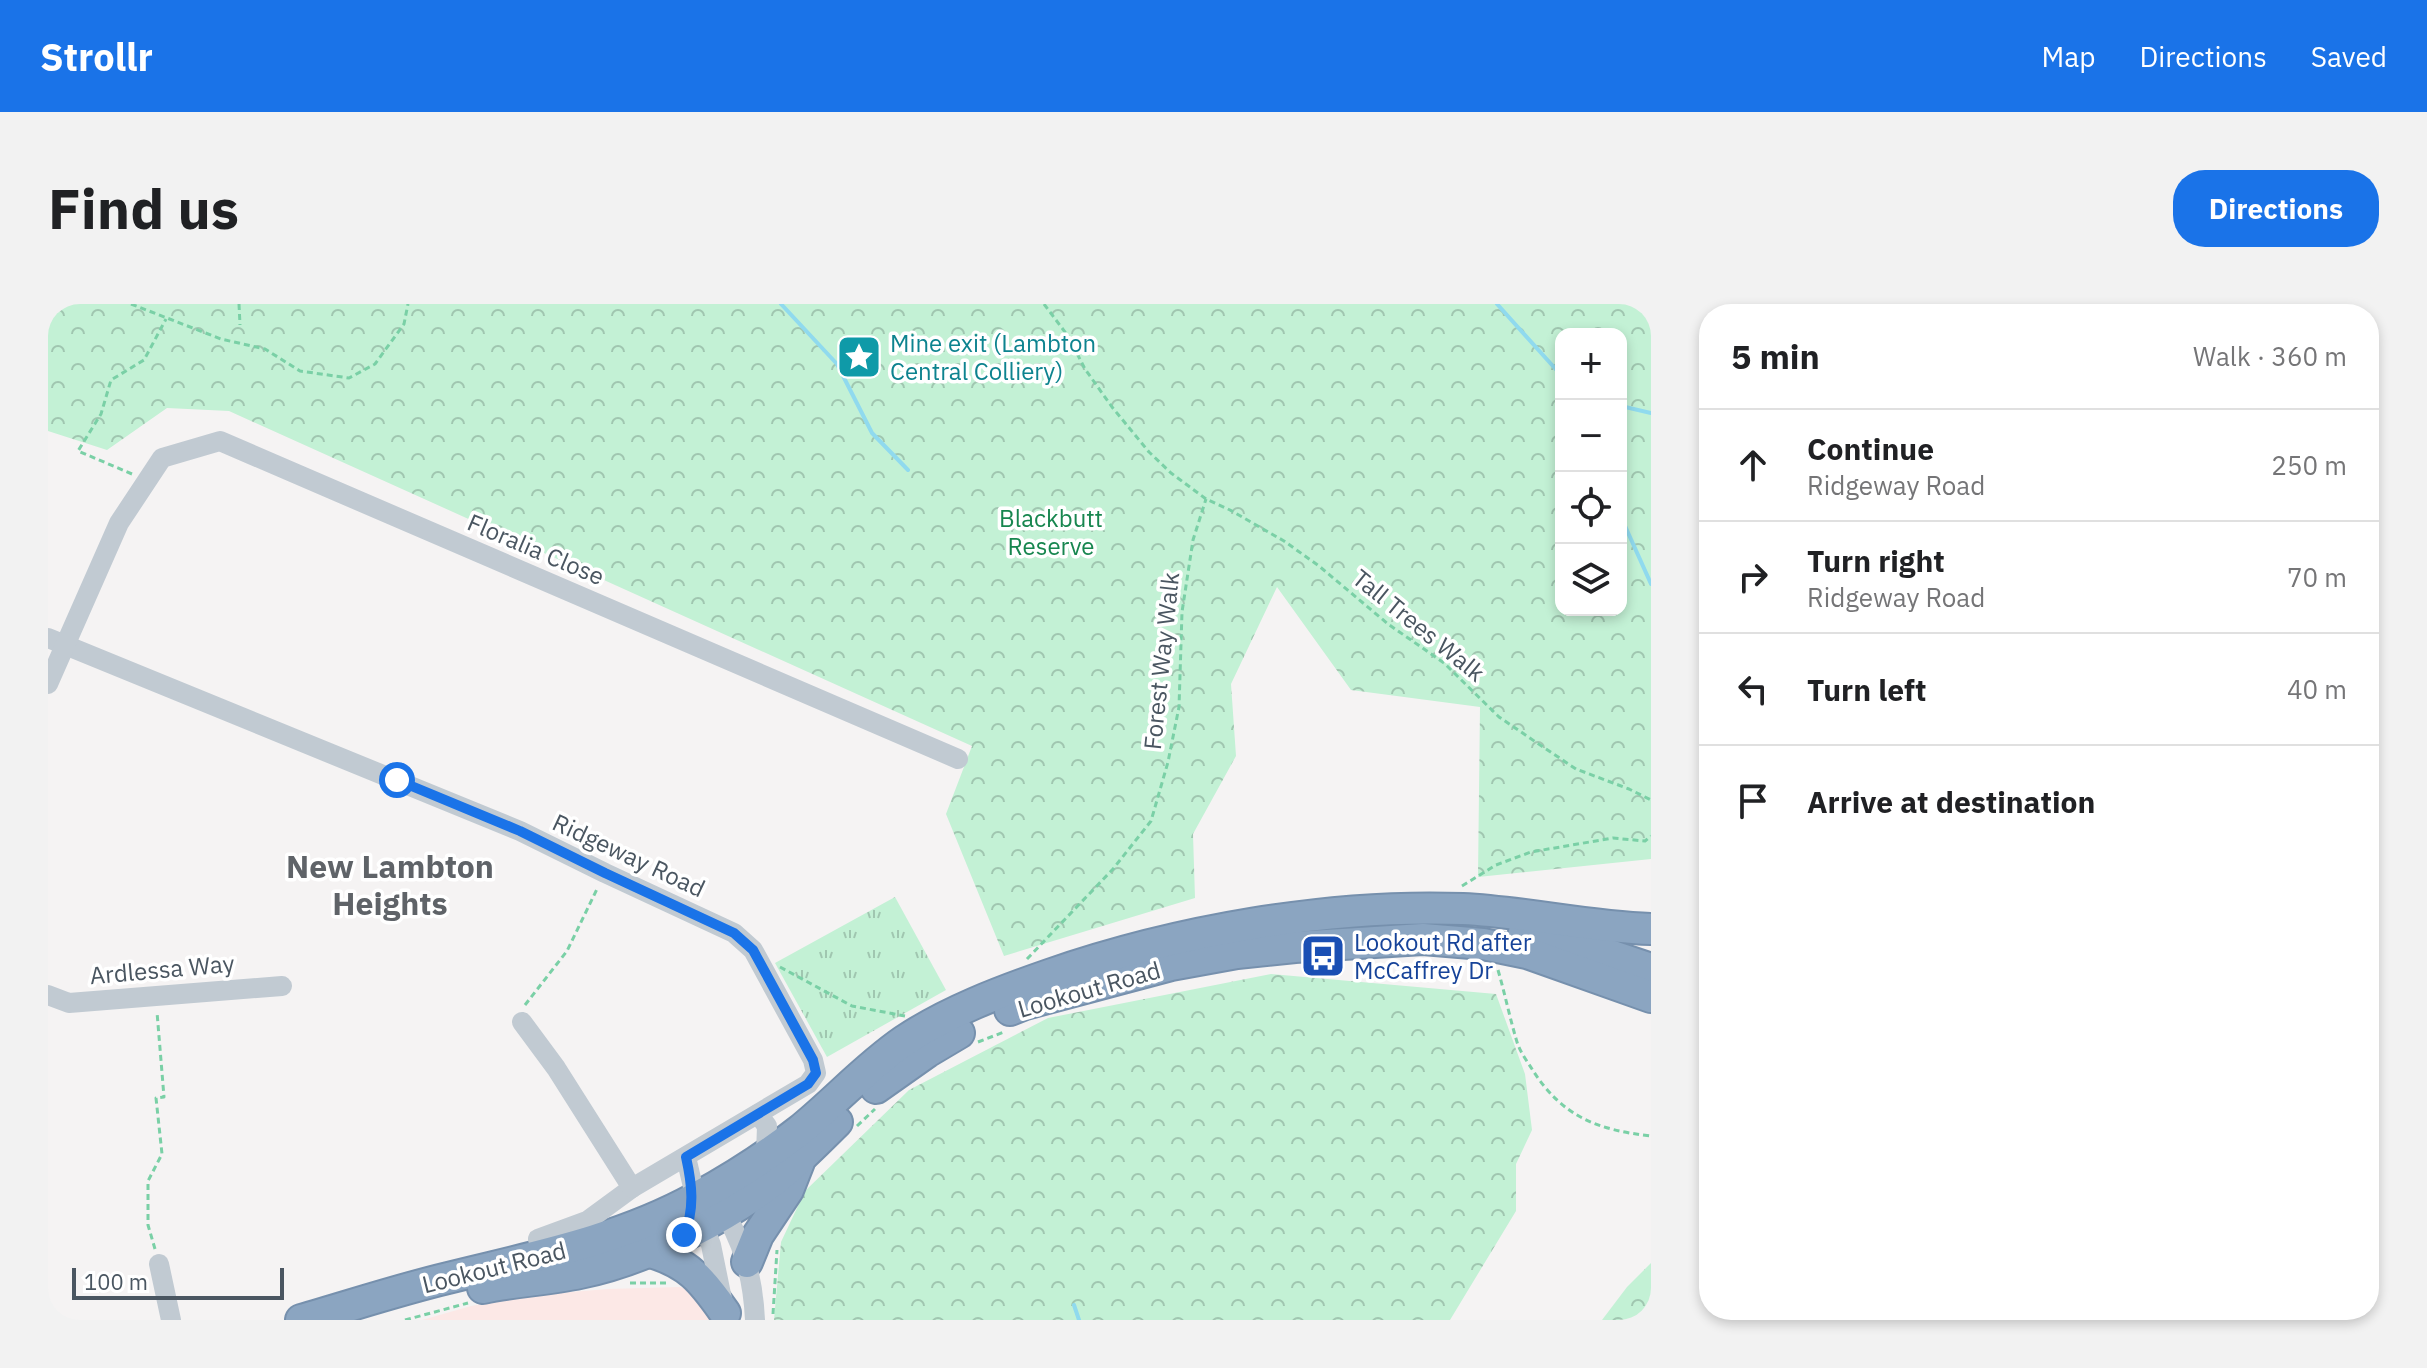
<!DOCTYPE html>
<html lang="en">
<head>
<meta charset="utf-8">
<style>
  :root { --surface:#fff; --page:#f2f2f2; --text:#202124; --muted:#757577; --line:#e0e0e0; --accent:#1a73e8 }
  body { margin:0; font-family:"IBM Plex Sans",sans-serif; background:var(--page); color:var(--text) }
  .controls { position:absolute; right:24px; top:24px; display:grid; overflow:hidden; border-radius:16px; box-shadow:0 4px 12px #0003 }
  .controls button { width:72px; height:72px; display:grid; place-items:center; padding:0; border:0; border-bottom:2px solid var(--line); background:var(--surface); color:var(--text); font:40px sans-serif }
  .scale { position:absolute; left:24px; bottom:20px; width:212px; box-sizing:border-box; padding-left:8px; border:4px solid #4a5661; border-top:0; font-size:22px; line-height:28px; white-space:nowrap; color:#4a5661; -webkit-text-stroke:6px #fff; paint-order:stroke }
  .stop { position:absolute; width:24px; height:24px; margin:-18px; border:6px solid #1a73e8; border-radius:50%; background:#fff }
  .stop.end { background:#1a73e8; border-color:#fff; box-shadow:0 2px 8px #0008 }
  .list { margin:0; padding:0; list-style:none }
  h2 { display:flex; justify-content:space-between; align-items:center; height:104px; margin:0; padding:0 32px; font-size:34px }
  h2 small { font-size:26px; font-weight:400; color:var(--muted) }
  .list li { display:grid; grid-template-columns:52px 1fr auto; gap:24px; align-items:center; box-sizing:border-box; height:112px; padding:0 32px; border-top:2px solid var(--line) }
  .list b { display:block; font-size:30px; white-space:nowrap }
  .list p { margin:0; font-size:26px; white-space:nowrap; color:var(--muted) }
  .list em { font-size:26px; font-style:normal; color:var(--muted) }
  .icon { flex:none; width:44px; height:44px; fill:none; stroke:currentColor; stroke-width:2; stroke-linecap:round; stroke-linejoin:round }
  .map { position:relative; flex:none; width:1603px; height:1016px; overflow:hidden; border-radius:32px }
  header { display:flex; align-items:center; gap:48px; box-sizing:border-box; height:112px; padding:0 40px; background:var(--accent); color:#fff }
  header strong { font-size:38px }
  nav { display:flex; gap:44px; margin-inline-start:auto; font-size:28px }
  .intro { display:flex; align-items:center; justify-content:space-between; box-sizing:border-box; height:192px; padding:0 48px }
  h1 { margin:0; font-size:56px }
  .button { padding:20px 36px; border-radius:32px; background:var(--accent); color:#fff; font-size:28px; font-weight:700 }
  main { display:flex; gap:48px; padding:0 48px }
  aside { flex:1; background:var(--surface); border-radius:32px; box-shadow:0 4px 12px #0003 }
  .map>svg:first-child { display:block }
  .medical { fill:#fce8e6 }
  .grass { fill:url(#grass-tufts) }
  .forest { fill:url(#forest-crowns); fill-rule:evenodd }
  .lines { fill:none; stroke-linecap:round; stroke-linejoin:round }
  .stream { stroke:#90daee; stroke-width:4 }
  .highway-casing { stroke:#7690ad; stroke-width:34 }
  .path { stroke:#7ad0a6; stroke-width:3; stroke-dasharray:6 4; stroke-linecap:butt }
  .minor { stroke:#c1cad2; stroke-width:20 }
  .highway { stroke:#8ba5c1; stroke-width:30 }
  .route { stroke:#1a73e8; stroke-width:10 }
  .labels { text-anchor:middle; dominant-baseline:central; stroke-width:7; stroke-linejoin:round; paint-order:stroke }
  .culture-label { font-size:24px; fill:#0d838f; stroke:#fff; text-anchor:start }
  .park-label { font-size:24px; fill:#17864f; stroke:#fff }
  .street-label { font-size:24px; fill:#4a5661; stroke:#fff }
  .transit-label { font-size:24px; fill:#164399; stroke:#fff; text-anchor:start }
  .district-label { font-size:32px; font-weight:bold; fill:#5f6368; stroke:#fff }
</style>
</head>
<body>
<header>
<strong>Strollr</strong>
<nav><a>Map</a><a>Directions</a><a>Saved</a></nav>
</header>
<div class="intro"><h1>Find us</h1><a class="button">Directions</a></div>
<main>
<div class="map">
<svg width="1603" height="1016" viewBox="0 0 1603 1016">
  <defs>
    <pattern id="grass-tufts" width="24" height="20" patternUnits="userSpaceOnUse" patternTransform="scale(2)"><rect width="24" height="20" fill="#c3f1d5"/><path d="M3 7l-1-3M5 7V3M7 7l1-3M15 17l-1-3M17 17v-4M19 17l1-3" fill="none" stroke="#a0c6b0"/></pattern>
    <pattern id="forest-crowns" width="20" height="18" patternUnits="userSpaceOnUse" patternTransform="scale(2)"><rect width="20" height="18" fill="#c3f1d5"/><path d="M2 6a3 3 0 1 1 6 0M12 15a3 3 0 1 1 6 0" fill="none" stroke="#a0c6b0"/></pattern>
  </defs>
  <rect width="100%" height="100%" fill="#f5f3f3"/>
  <polygon class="medical" points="632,983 648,988 666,1016 374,1016 423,1002 486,991 560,985"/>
  <polygon class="grass" points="847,593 898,686 779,753 727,659"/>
  <g class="forest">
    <path d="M0,0H1603V555L1430,573L1432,403L1303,386L1229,283L1183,380L1188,452L1145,530L1147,594L956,652L898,510L924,442L181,107L119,104L59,146L0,127ZM1513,30H1573V306H1513Z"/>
    <polygon points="1223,670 1448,690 1477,770 1484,826 1468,860 1468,907 1402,1016 726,1016 733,938 757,887 861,786 1000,714"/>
    <polygon points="1603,959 1603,1016 1554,1016 1579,983"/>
  </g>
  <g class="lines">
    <g class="stream">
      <polyline points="733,0 789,60 824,129 860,166"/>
      <polyline points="1449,0 1513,71"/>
      <polyline points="1573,102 1603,109"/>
      <polyline points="1573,213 1603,280"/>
      <polyline points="1026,1001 1031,1016"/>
    </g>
    <g class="highway-casing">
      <g id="highway">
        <polyline points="1476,628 1529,640 1603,665"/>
        <polyline points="962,706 977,700 1123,661 1189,649 1247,643 1375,635 1435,640 1479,649 1603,693"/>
        <polyline points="828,784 879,748 911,729"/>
        <path d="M599,947C640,958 654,976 677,1009"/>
        <polyline points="699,958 710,931 740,886 751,858"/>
        <path d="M435,984C467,977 500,976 532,969C601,955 687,910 740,865C757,850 773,834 789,818"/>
        <path d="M253,1016C302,1002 350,986 400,974C484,953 570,937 648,894C683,875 719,852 751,827C787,798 818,763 856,737C899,708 952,688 1001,671C1128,627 1281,600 1415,605C1478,608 1540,623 1603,625"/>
      </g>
    </g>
    <g class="path">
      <polyline points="83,0 173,35 217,45 252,67 301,74 327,60 356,20 360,0"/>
      <polyline points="191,0 192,21"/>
      <polyline points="996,0 1020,32 1037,65 1064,103 1101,148 1123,169 1158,195 1182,206 1236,237 1271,262 1340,320 1396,359 1451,413 1498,445 1528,465 1581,485 1603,496"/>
      <polyline points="84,170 30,147 53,110 63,76 96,56 118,15"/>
      <polyline points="1414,582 1448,561 1483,548 1565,534 1597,537 1603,532"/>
      <polyline points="979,655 1065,565 1103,517 1120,458 1131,403 1134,308 1145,236 1158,195"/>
      <polyline points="732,663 804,702 857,712"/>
      <path d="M1450,666C1457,690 1462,715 1469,738C1472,748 1479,757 1484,765C1514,813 1550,826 1603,832"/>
      <polyline points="477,701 519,647 550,583"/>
      <polyline points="930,738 956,728"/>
      <polyline points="809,822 827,805"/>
      <polyline points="107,945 100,921 100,877 114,850 108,794 116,793 109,708"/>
      <polyline points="582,979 618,979"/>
      <polyline points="725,1010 729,946"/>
      <polyline points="357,1016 420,999"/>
    </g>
    <g class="minor">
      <polyline points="0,334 472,527 557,569 686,629 705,646 765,756 768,769 760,780 584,884 539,917 490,935"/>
      <polyline points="0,380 71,219 114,154 172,137 910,455"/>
      <polyline points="0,691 21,699 234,682"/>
      <polyline points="474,718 508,764 584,884"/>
      <polyline points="710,810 719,822 718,850"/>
      <polyline points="638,853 645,883 643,904"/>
      <path d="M671,900C695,936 705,973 707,1016"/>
      <polyline points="652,912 663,941 675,1000"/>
      <polyline points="111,960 123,1016"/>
    </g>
    <use href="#highway" class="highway"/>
  </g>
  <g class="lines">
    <path class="route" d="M349,476L472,527L557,569L686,629L705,646L765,756L768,769L760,780L638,853C644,880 647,905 636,931"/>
  </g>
  <defs>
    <g id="sight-square" transform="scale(2.3)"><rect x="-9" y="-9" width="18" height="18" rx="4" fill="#0f9aa8" stroke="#fff"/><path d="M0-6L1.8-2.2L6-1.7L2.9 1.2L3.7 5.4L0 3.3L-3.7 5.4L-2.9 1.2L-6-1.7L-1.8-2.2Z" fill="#fff"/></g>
    <g id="bus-square" transform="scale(2.3)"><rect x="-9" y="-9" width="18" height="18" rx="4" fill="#1a4fb4" stroke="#fff"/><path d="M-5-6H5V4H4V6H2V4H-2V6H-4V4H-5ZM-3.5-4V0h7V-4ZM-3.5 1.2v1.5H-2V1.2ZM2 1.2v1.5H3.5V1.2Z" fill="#fff"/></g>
  </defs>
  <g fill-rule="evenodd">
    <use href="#sight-square" x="811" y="53"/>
    <use href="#bus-square" x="1275" y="652"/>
  </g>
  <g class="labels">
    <g class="culture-label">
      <text x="842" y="39">Mine exit (Lambton<tspan x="842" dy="28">Central Colliery)</tspan></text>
    </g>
    <g class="park-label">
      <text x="1003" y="214">Blackbutt<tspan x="1003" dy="28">Reserve</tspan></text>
    </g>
    <g class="street-label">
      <text transform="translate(488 245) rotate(23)">Floralia Close</text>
      <text transform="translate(1371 321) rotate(39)">Tall Trees Walk</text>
      <text transform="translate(1113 357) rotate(-84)">Forest Way Walk</text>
      <text transform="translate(581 551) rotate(25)">Ridgeway Road</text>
      <text transform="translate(114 665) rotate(-5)">Ardlessa Way</text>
      <text transform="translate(1041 685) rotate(-16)">Lookout Road</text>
      <text transform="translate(446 963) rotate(-14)">Lookout Road</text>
    </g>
    <g class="transit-label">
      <text x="1306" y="638">Lookout Rd after<tspan x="1306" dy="28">McCaffrey Dr</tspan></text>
    </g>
    <g class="district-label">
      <text x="342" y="562">New Lambton<tspan x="342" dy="37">Heights</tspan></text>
    </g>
  </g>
</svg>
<div class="controls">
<button>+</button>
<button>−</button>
<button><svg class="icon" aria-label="locate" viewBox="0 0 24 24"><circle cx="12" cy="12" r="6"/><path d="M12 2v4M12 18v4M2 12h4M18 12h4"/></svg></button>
<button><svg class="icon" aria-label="layers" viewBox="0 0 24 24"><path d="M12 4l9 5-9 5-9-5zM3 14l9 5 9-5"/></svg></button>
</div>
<div class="scale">100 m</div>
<div class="stop" style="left:349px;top:476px"></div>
<div class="stop end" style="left:636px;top:931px"></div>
</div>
<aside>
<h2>5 min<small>Walk · 360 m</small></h2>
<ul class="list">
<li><svg class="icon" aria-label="ahead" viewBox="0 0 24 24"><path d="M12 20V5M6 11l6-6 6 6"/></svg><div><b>Continue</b><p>Ridgeway Road</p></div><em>250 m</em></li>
<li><svg class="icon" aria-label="right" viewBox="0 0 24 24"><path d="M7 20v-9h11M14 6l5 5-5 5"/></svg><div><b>Turn right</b><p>Ridgeway Road</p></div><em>70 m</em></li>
<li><svg class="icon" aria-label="left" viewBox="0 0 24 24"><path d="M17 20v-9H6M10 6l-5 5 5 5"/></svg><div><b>Turn left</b></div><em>40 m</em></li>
<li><svg class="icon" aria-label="arrive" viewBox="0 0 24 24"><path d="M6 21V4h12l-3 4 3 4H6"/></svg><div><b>Arrive at destination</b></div></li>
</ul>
</aside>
</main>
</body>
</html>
